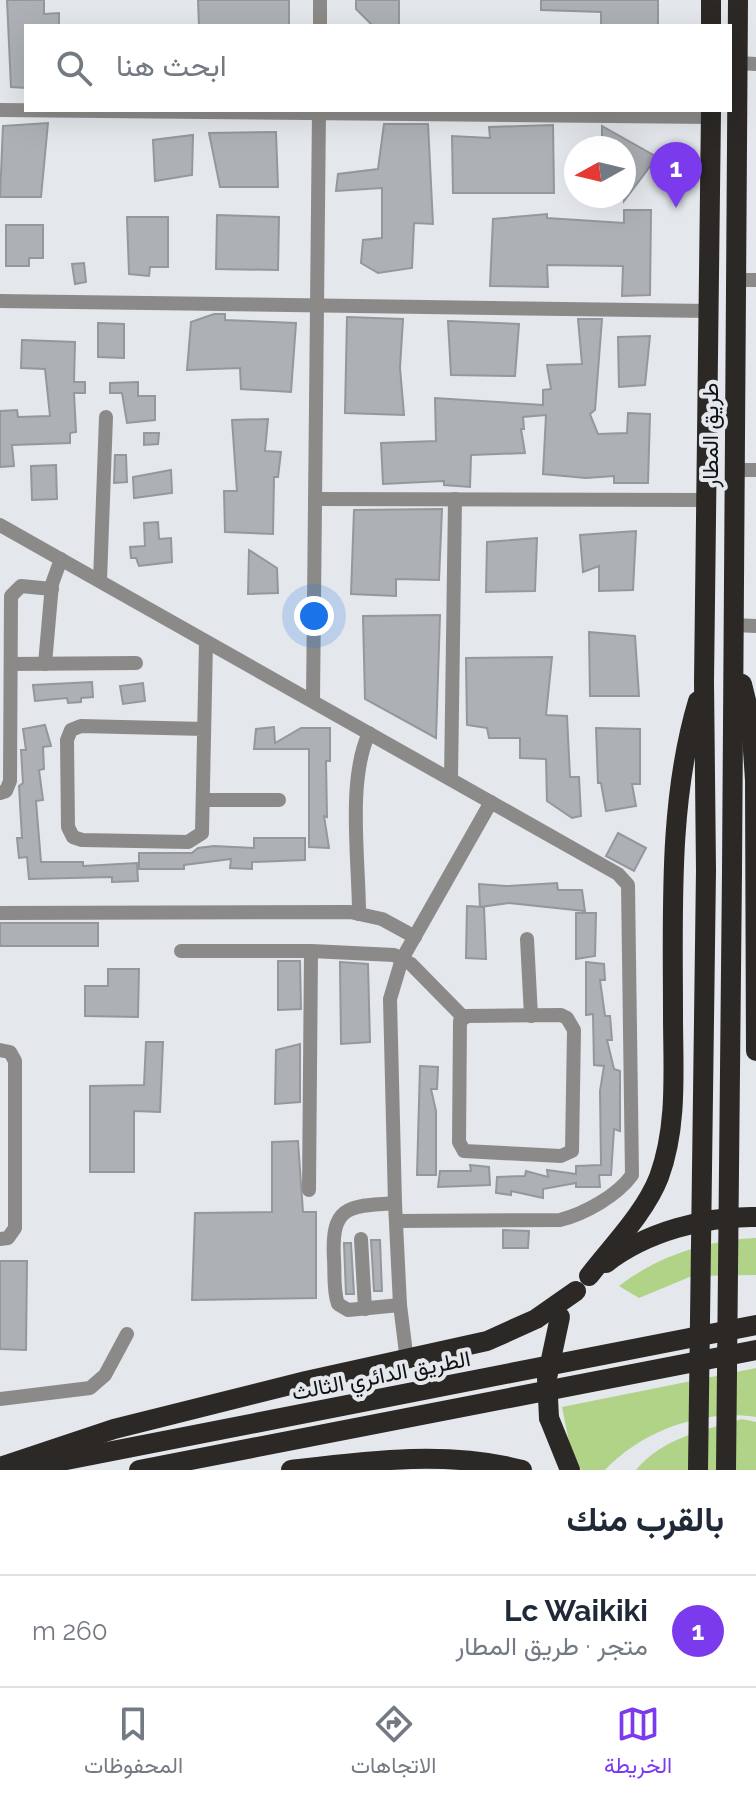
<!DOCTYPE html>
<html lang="ar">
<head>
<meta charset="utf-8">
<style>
  :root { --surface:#fff; --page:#f2f2f3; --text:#1f2937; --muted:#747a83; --line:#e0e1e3; --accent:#7c3aed }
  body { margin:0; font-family:Raleway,Vazirmatn,sans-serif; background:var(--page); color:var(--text); direction:rtl }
  .compass { position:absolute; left:564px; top:136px; width:72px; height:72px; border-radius:50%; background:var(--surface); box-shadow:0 8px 32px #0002; rotate:262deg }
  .you { position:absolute; left:314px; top:616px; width:28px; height:28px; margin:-20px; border:6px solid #fff; border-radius:50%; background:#1a73e8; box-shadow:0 0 0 12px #1a73e833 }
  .badge { display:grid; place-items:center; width:52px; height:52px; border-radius:50%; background:var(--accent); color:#fff; font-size:26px; font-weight:700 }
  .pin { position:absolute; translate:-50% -66px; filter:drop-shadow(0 2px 4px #0008) }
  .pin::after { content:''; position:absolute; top:42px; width:28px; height:24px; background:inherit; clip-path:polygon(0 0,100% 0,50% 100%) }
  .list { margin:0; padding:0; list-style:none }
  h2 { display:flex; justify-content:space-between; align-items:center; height:104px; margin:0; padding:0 32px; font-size:34px }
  h2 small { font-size:26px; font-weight:400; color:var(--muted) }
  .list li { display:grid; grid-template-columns:52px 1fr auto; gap:24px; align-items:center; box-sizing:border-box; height:112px; padding:0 32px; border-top:2px solid var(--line) }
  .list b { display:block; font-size:30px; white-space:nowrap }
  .list p { margin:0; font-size:26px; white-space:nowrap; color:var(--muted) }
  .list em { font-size:26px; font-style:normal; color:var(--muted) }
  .icon { flex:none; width:44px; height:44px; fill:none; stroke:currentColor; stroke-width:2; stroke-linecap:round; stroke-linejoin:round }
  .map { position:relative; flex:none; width:756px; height:1470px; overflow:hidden; direction:ltr }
  .search { position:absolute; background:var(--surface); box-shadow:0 8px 32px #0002; left:24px; right:24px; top:24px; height:88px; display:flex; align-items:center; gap:20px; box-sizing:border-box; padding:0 28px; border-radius:0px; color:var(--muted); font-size:30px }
  .sheet { height:216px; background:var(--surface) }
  nav { display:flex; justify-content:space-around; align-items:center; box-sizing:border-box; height:112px; border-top:2px solid var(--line); background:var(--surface); font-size:22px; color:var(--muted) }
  nav a { display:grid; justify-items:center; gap:4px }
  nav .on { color:var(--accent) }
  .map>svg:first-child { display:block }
  .green { fill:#b1d387 }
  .building { fill:#adb0b4; stroke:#94979b; stroke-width:2 }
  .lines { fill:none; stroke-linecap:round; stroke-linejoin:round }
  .minor { stroke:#8c8a89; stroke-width:14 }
  .highway { stroke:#2b2825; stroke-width:20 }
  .highway-bridge { stroke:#2b2825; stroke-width:20 }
  .labels { text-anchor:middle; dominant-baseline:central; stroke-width:8; stroke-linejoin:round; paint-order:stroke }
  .street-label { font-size:22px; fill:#101112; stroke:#e4e7eb }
</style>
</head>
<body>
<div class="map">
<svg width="756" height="1470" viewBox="0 0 756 1470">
  <rect width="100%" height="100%" fill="#e4e7eb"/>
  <g class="green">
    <path d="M756,1238V1275L692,1276L639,1298L619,1286C658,1256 707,1240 756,1238Z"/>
    <path d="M756,1368V1417C702,1409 642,1431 605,1470H581L570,1447L562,1407Z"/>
    <path d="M742,1419L756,1422V1470H636C664,1437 702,1431 742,1419Z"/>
  </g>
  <g class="building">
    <polygon points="7,0 44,0 44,14 59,13 59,26 26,26 26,88 11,87"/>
    <polygon points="198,0 289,0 289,26 199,26"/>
    <polygon points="356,0 399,0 399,26 373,26 356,9"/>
    <polygon points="541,0 658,0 658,26 601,26 601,12 541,10"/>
    <polygon points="48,123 41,197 0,197 3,126"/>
    <polygon points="384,124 428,124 433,224 414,223 412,268 378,273 361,263 363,240 382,238 382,188 336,191 338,174 378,169"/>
    <polygon points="553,125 554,193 453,193 452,136 490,138 489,127"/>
    <polygon points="602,126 657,157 624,201 624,148 602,148"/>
    <polygon points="276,132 278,187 220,187 209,133"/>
    <polygon points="193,135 192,175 155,181 153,140"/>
    <polygon points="624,210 651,210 650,295 622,296 623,266 547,265 548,287 490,286 493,219 547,214 547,218 624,223"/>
    <polygon points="217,215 279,217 278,270 216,269"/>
    <polygon points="127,217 168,217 168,267 150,267 149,276 129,274"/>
    <polygon points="6,225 43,225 43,258 29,258 29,266 6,266"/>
    <polygon points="84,263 86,282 75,284 72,264"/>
    <polygon points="214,314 225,314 225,320 296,323 291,392 241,389 240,368 187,370 191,322"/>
    <polygon points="347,317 403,319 400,368 404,415 345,413"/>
    <polygon points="578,319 602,319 595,410 590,414 598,434 627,433 628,413 650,414 648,483 614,483 614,476 586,478 543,474 546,415 523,417 524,429 521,429 525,453 471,455 470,487 444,485 444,481 383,484 381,443 436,441 435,398 543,405 543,390 551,389 547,365 582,364"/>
    <polygon points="448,321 519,324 515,376 451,375"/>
    <polygon points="98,323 124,324 124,358 98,357"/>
    <polygon points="650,336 645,385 619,387 618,337"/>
    <polygon points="22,340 75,342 74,382 85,382 85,393 74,393 76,432 70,433 70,443 12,445 14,466 0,467 0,411 17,410 18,417 50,416 45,369 21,368"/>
    <polygon points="138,382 138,396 155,396 155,420 127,423 122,393 110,393 110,383"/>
    <polygon points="268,419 265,451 281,452 278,477 274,477 273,534 225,532 224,491 237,491 232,420"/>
    <polygon points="144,433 159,433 158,444 144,445"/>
    <polygon points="115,455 126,455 127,482 114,483"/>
    <polygon points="56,465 57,499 32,500 31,466"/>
    <polygon points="171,470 172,493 134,498 133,477"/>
    <polygon points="442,509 439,580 396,579 396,596 351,594 354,510"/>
    <polygon points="158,522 159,539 171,538 172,562 139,566 136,558 131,558 130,547 145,546 144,523"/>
    <polygon points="636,531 633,590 599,591 599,566 583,572 580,535"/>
    <polygon points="537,538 535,591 486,592 487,542"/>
    <polygon points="249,550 277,568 278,593 248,594"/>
    <polygon points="440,615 436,738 365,699 363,616"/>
    <polygon points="589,632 635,636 639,696 590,696"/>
    <polygon points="552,657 546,715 567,716 570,777 579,777 581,816 572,818 547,801 546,759 520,758 520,738 489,738 487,728 467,725 466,658"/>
    <polygon points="92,682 93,697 81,698 81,702 68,703 67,698 35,701 33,685"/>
    <polygon points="143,683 145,701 123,704 120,686"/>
    <polygon points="45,725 51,746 43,747 44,769 39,770 43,800 36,801 41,862 83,862 83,866 137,863 138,881 112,882 112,877 29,879 27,857 19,858 17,838 22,838 19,786 23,783 21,750 26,750 23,729"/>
    <polygon points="274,727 275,743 301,728 330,728 330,761 326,761 327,817 324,816 329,848 309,847 309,749 254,749 256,729"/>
    <polygon points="596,728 640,729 640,784 632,784 636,806 606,811 601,783 598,783"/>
    <polygon points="618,833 646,848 634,871 606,856"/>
    <polygon points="254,838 305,838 305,860 252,862 252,869 230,868 231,859 184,865 184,869 139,869 139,853 192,853 198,848 214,846 254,848"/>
    <polygon points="557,883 558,890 582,890 585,911 509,903 480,907 479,884 506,886"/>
    <polygon points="467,906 484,907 486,959 466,958"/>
    <polygon points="576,913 596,913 595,956 576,959"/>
    <rect x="0" y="923" width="98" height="23"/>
    <polygon points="278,961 300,961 301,1009 278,1010"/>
    <polygon points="340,962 368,964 370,1042 341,1044"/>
    <polygon points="586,962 604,964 605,980 600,980 605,1016 610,1016 612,1040 607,1040 614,1069 620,1071 620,1131 614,1129 611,1175 599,1175 600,1187 576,1187 576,1183 543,1189 543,1198 511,1191 511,1195 496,1193 497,1177 525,1176 526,1171 548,1177 547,1170 576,1174 576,1166 601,1165 600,1091 604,1066 594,1065 593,1014 586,1015"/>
    <polygon points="108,969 139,969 138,1017 85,1016 85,986 108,986"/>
    <polygon points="146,1042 163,1042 160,1112 134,1111 134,1172 90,1172 90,1086 144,1085"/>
    <polygon points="300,1044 300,1102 275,1104 276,1050"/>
    <polygon points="420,1066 438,1067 437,1089 431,1089 436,1111 436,1175 417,1175"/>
    <polygon points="298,1141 303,1212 316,1212 316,1298 192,1300 195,1213 272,1212 272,1142"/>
    <polygon points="470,1165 489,1167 490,1185 438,1187 440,1171 471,1171"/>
    <polygon points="503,1230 529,1231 528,1248 503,1248"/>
    <polygon points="371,1240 380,1240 382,1291 374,1291"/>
    <polygon points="344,1243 351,1243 354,1294 346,1294"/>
    <polygon points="0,1261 27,1261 26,1350 0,1349"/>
  </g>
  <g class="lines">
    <g class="minor">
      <polyline points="320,26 320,0"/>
      <polyline points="737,63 756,64"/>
      <polyline points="0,110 711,117"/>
      <polyline points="735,280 756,280"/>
      <polyline points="0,301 710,311"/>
      <polyline points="734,470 756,470"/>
      <polyline points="315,499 708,500"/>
      <path d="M0,525L618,874L628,885L632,1175C617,1196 584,1214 560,1220L396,1221"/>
      <polyline points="100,581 106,417"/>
      <polyline points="734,625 756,626"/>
      <polyline points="11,664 136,663"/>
      <polyline points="45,664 52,584 61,559"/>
      <polyline points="313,701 319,110"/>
      <polyline points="204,729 81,726 71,730 67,740 68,827 73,837 82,840 188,842 202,833 206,642"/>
      <polyline points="451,779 455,499"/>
      <polyline points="0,793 6,791 10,781 11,596 21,586 52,589"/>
      <polyline points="205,800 279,800"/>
      <polyline points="0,913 350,912 382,919 415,937"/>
      <path d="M359,914C359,860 347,781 369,733"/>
      <polyline points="527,939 531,1016"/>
      <polyline points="181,951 311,951 394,955 411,964 463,1017"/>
      <polygon points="561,1015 567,1018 574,1030 572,1151 561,1156 464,1151 459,1142 460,1021 467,1016"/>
      <polyline points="0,1050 10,1052 15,1061 15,1228 8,1238 0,1239"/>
      <polyline points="309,1190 311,951"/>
      <path d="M395,1203C347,1206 331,1206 334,1259C335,1274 333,1290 338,1304L348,1310L400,1305"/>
      <polyline points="361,1239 365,1309"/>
      <polyline points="407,1361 400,1305 395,1203 390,999 402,959 491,802"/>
      <polyline points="0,1399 90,1388 105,1375 127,1334"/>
    </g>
    <g class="highway">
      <polyline points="711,26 711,0"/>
      <polyline points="742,684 751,721 755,780 756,1051"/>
      <polyline points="706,870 704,682 711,110"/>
      <polyline points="732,871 738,0"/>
      <path d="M606,1263C646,1232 705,1216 756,1217"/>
      <path d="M589,1276C612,1246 645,1213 659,1177C678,1126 673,1068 673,1015C673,912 668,801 698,701"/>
      <polyline points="549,1418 570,1470"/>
      <polyline points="0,1467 114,1429 306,1381 487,1341 536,1319 576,1291"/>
      <polyline points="15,1470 756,1325"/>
      <polyline points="139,1470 756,1350"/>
      <path d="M291,1470C366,1461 448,1450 522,1470"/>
    </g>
    <g class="highway-bridge">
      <polyline points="549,1418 547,1378 560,1317"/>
      <polyline points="698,1470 706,870"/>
      <polyline points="726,1470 732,871"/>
    </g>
  </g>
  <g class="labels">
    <g class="street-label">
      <text transform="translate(710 435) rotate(-90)">طريق المطار</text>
      <text transform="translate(381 1375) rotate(-11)">الطريق الدائري الثالث</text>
    </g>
  </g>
</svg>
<svg class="compass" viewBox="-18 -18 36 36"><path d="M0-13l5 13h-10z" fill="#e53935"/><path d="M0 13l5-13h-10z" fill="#747a83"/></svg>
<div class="you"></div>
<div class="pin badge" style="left:676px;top:208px">1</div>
<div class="search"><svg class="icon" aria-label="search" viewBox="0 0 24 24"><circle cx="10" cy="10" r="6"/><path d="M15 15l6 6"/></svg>ابحث هنا</div>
</div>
<section class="sheet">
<h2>بالقرب منك<small></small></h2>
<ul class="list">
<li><span class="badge">1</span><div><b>Lc Waikiki</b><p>متجر · طريق المطار</p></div><em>260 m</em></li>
</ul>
</section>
<nav>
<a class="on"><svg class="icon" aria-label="map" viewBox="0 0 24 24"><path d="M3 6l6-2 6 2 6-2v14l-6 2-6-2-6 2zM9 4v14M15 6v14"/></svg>الخريطة</a>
<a><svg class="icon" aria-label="directions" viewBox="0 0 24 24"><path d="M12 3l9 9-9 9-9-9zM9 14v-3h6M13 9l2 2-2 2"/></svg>الاتجاهات</a>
<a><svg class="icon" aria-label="saved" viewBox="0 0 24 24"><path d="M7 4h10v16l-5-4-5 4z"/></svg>المحفوظات</a>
</nav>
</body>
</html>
